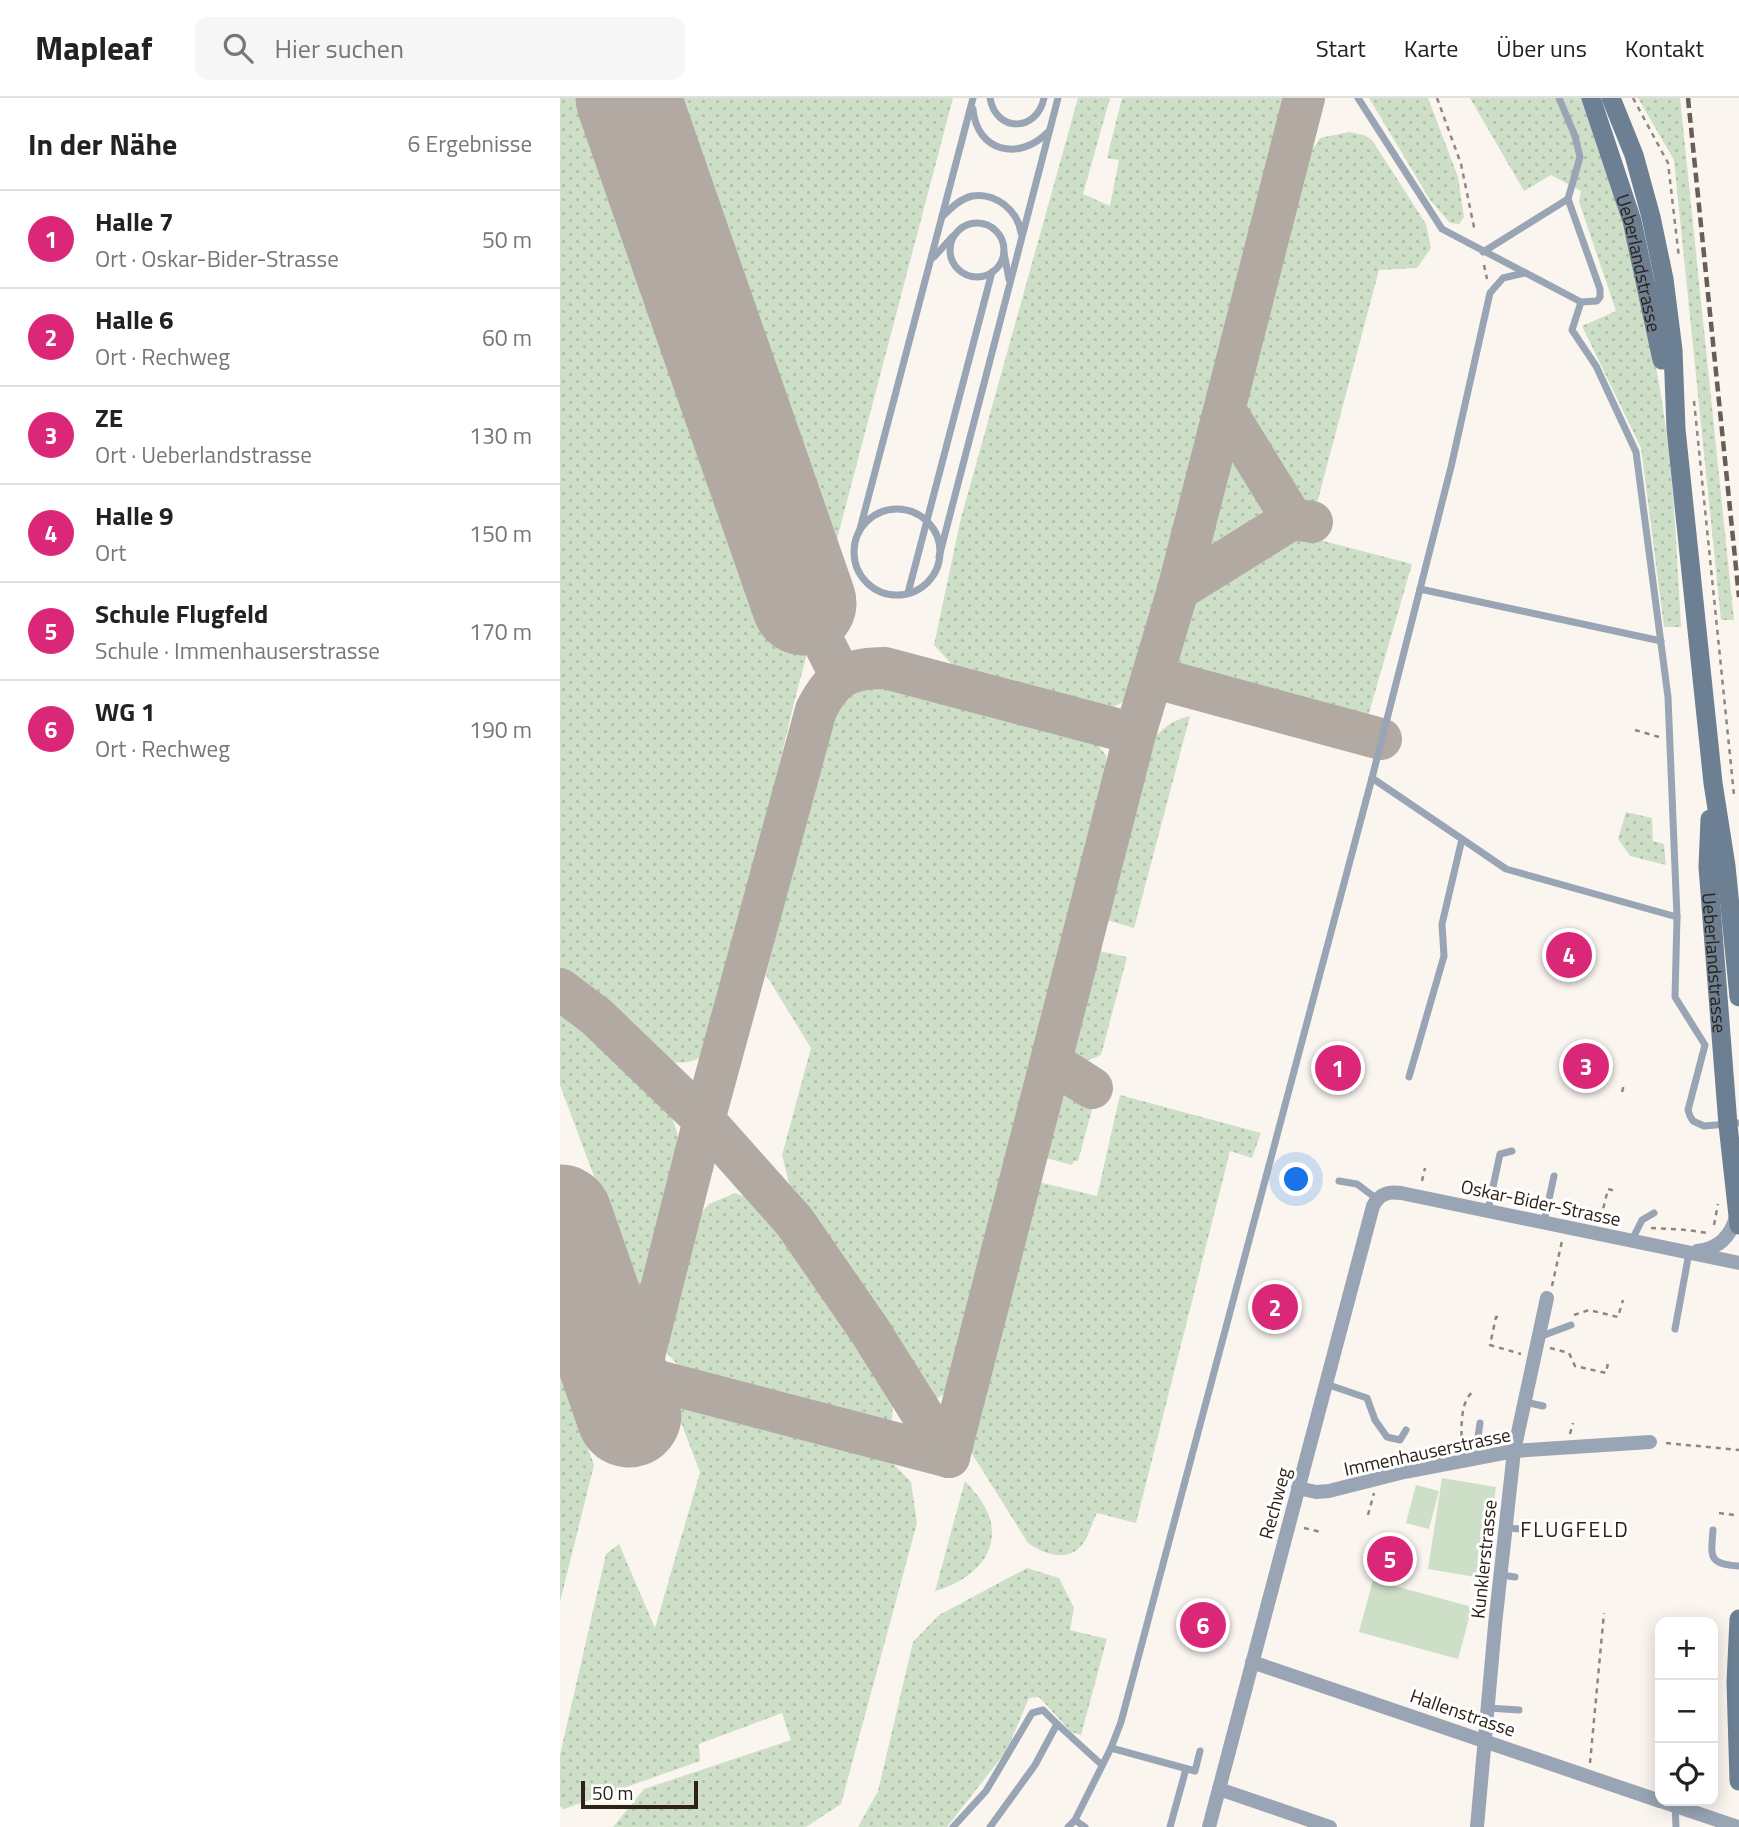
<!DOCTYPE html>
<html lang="de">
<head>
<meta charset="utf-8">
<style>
  :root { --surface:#fff; --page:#f6f6f6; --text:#222; --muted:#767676; --line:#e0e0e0; --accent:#db2777 }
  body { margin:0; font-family:"Titillium Web",sans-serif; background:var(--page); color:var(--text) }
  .controls { position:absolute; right:21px; bottom:21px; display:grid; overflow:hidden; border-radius:14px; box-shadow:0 4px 18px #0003 }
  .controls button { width:63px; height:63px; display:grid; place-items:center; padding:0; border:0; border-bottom:2px solid var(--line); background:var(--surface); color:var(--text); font:35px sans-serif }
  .scale { position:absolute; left:21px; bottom:18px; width:117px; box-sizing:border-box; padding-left:7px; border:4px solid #2d2218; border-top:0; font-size:19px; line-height:24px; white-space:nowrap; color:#2d2218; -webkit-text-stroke:5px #fff; paint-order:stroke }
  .you { position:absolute; left:737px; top:1082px; width:24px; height:24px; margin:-18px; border:5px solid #fff; border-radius:50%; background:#1a73e8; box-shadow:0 0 0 10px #1a73e833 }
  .badge { display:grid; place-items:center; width:46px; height:46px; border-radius:50%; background:var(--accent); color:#fff; font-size:23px; font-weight:700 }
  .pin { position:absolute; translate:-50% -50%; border:4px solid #fff; box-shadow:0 2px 7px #0006 }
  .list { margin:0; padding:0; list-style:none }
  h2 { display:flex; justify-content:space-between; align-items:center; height:91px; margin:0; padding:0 28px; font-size:30px }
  h2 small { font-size:23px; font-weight:400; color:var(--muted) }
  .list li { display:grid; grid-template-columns:46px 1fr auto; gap:21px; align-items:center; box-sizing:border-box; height:98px; padding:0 28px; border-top:2px solid var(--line) }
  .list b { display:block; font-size:26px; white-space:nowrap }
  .list p { margin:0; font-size:23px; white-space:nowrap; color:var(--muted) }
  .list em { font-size:23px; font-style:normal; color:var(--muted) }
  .icon { flex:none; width:38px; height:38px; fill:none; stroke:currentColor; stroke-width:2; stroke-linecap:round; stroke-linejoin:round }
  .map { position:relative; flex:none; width:1179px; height:1729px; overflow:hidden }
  header { display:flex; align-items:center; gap:42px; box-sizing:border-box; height:98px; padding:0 35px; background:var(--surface); border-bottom:2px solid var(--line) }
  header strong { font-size:33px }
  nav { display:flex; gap:38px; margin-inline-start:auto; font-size:24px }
  .search { width:490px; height:63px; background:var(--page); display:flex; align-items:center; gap:18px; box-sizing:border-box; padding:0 24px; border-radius:14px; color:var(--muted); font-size:26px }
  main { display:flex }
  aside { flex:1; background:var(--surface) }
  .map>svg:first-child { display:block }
  .grass { fill:url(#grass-dots) }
  .park { fill:url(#park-tufts) }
  .pitch { fill:#cddfc7 }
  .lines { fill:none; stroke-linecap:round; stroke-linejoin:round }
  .taxiway { stroke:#b2aaa2; stroke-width:42 }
  .runway { stroke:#b2aaa2; stroke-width:105 }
  .path { stroke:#8f867f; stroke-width:2.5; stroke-dasharray:5 5; stroke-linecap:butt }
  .service { stroke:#99a5b4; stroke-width:7 }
  .minor { stroke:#99a5b4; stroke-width:14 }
  .secondary { stroke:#6c7f93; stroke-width:19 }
  .rail { stroke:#685e55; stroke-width:4.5; stroke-dasharray:10 5; stroke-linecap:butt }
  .labels { text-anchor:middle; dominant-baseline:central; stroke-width:6; stroke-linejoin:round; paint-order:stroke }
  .street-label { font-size:19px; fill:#2d2218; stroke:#fff }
  .neighbourhood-label { font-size:21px; letter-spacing:2px; fill:#2d2218; stroke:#fff }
</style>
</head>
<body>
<header>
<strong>Mapleaf</strong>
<div class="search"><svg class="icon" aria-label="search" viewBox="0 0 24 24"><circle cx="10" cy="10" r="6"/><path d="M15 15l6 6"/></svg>Hier suchen</div>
<nav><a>Start</a><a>Karte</a><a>Über uns</a><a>Kontakt</a></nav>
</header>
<main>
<aside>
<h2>In der Nähe<small>6 Ergebnisse</small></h2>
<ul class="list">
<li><span class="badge">1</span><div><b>Halle 7</b><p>Ort · Oskar-Bider-Strasse</p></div><em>50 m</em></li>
<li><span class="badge">2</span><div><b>Halle 6</b><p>Ort · Rechweg</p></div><em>60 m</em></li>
<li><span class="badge">3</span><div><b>ZE</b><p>Ort · Ueberlandstrasse</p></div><em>130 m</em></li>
<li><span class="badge">4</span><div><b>Halle 9</b><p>Ort</p></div><em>150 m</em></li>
<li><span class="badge">5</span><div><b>Schule Flugfeld</b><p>Schule · Immenhauserstrasse</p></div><em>170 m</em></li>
<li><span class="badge">6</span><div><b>WG 1</b><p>Ort · Rechweg</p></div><em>190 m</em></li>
</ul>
</aside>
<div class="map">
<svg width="1179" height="1729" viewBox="0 0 1179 1729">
  <defs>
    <pattern id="grass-dots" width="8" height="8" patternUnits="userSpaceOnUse" patternTransform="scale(1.75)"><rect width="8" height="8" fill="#cddfc7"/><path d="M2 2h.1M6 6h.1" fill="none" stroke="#b0bfaa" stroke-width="1.8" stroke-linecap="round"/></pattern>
    <pattern id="park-tufts" width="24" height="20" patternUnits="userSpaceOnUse" patternTransform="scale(1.75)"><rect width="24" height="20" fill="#cddfc7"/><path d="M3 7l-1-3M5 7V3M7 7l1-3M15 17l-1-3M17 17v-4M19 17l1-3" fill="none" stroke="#b0bfaa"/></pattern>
  </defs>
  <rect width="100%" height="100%" fill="#fbf5f0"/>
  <g class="grass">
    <path d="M0,0H393L235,601L152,946C143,964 124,968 105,962L0,872Z"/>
    <path d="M518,0H550L523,96L550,108L559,62L547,60L562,0H735L581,580C573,593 567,605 552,609C535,614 423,586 405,577C394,571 383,556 374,547L401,420Z"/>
    <polygon points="809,0 868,0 898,79 904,119 899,126 890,125 870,102"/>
    <path d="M910,0H1022C1065,122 1099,247 1111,376C1116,427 1118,478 1121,529H1104L1081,350L1022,228L1056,213L1019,104L1021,93L991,77L964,93Z"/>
    <polygon points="1078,0 1120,0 1174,522 1161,522 1114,62"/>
    <polygon points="789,34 804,37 812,42 866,126 871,150 857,170 819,172 748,439 852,466 804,632 636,585 619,567 617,545 738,75 760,40"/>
    <polygon points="333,583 529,637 546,657 548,695 395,1288 378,1300 356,1292 309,1213 233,1100 222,1057 251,950 206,877 266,622 296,591"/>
    <path d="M630,618L574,830L540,820L589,645C602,631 611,622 630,618Z"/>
    <polygon points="1066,714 1092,720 1093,743 1104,746 1106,767 1070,758 1058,741"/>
    <polygon points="535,852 567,859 541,957 524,964 516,960 509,944"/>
    <polygon points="0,913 38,941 106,1002 117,1034 121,1066 88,1196 80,1202 0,987"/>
    <path d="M517,988L532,990L530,995L536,997L518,1063H514L512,1067L486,1060L487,1056L481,1055C489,1029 490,999 517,988Z"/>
    <path d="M560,997L701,1035L692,1060L670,1053L576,1425L537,1415C533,1423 530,1433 526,1441C512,1466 487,1458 468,1445L409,1351L474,1083L537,1098Z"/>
    <polygon points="175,1095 202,1105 265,1184 333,1299 332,1321 319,1329 129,1279 106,1254 103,1224 134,1123 149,1106"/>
    <polygon points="0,1272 34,1367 0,1504"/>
    <polygon points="124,1306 323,1355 351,1384 357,1425 281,1706 246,1729 53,1729 84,1691 231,1642 222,1615 139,1646 140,1663 4,1711 0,1708 0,1657 46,1456 59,1446 95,1530 140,1374 119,1319"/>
    <path d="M405,1383C416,1395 428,1409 431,1425C438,1461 406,1485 375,1493Z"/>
    <polygon points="467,1470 499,1480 514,1510 510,1532 547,1541 521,1637 511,1634 479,1599 469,1600 447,1652 387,1729 298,1729 318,1693 353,1544 379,1517"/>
  </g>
  <polygon class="park" points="822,1459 840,1464 834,1486 816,1482"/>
  <g class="pitch">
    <polygon points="882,1380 936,1389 921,1480 868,1471"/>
    <polygon points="856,1387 879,1393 869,1431 846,1425"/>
    <polygon points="813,1482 912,1509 898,1561 799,1534"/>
  </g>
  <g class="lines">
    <g class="taxiway">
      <polyline points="665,312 732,421 752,424"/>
      <polyline points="618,492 732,421"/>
      <polyline points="244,505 281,579"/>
      <polyline points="592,579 821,641"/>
      <polyline points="0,891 37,919 144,1022 234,1123 310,1233 389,1359"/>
      <polyline points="491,964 532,990"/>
      <polyline points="79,1278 389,1359"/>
      <path d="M69,1317L144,1022L256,612C273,578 288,570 325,570L575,636"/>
      <polyline points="389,1359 575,636 618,492 744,0"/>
    </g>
    <g class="runway">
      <polyline points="68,0 244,505"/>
      <polyline points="0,1119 69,1317"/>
    </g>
    <g class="path">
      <polyline points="877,0 901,66 915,134"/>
      <polyline points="1073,0 1108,65 1119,160"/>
      <polyline points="924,167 927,181"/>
      <polyline points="1134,303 1174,697"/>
      <polyline points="1075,632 1099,639"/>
      <polyline points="1062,994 1064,987"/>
      <polyline points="862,1083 865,1070"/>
      <polyline points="999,1114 1003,1111 1012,1111"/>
      <polyline points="1041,1120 1048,1091 1055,1093"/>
      <polyline points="1154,1127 1158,1106"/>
      <polyline points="1091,1130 1128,1132 1147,1135"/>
      <polyline points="992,1188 1002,1143"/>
      <polyline points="1014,1217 1029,1212 1058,1219 1063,1202"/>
      <polyline points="938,1219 936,1219 930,1247 961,1256"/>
      <polyline points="990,1250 1009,1255 1015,1268 1046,1275 1048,1265"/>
      <polyline points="1010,1336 1013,1325"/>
      <polyline points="1106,1345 1179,1352"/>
      <path d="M902,1348C901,1333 900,1302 913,1294"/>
      <polyline points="1159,1415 1174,1417"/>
      <polyline points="808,1417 814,1395"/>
      <polyline points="744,1430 761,1434"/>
      <polyline points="1030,1665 1044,1515"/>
    </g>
    <g class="service">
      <path d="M430,0C436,35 477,34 484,0"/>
      <polyline points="798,0 882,131 1021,204"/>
      <polyline points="999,0 1015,38 1020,59 1008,101 1040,191 1040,199 1037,203 1021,204 1012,232 1036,268 1076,354 1108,599 1117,819 1115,899 1145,947 1128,1012 1130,1018 1133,1023 1144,1028 1179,1025"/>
      <path d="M413,11C417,55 460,63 488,34"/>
      <path d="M384,117C392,109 400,101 412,98C436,94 458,113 461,135"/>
      <circle cx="417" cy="152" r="27"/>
      <polyline points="923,154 1008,101"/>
      <polyline points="444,155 449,181"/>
      <polyline points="374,159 392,139"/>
      <circle cx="337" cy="454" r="43"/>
      <polyline points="300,431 413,0"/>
      <polyline points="379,459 498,0"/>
      <polyline points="860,491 1101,543"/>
      <polyline points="348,495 432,174"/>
      <polyline points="812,680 902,741 882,826 884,858 849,979"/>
      <polyline points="902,741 946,771 1117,819"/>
      <polyline points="779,1083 797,1086 817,1101"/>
      <polyline points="928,1112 940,1056 952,1053"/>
      <polyline points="984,1124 994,1078"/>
      <polyline points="1072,1142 1082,1122 1094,1115"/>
      <polyline points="1115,1231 1129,1155"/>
      <polyline points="979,1239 1011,1227"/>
      <polyline points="766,1286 807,1300 815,1322 827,1339 840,1342 846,1332"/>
      <polyline points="965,1304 983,1308"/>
      <polyline points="919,1358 917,1346 920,1325"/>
      <polyline points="946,1430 961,1431"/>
      <path d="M1153,1432C1151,1459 1148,1466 1179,1468"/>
      <polyline points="941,1477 955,1479"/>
      <polyline points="928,1610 959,1612"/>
      <polyline points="551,1650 635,1673 640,1653"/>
      <polyline points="1115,1708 1116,1729"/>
      <polyline points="515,1722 525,1729"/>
      <polyline points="393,1729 426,1693 472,1615 483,1612 497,1626"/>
      <polyline points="430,1729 475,1667 497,1626 542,1667"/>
      <polyline points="508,1729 515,1722 551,1650 561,1624 812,680 891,369 930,195 943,180 964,175"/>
      <polyline points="610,1729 626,1671"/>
    </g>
    <g class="minor">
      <path d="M1137,1153C1160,1151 1172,1137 1177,1115"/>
      <polyline points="738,1390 756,1394 769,1393 844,1374 954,1353 1090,1344"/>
      <polyline points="692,1564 1100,1703"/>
      <polyline points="659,1691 770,1729"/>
      <polyline points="1101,1703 1178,1729"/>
      <path d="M649,1729L813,1108C819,1096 828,1093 841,1095L1179,1165"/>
      <polyline points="917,1729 935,1527 954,1353 987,1200"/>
    </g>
    <g class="secondary">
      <path id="s1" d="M1031,0L1072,123L1102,262"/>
      <polyline points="1051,0 1074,57 1091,119 1104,181 1113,252 1116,331 1153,685 1166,768 1179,899"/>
      <path id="s2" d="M1150,721L1148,769L1168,1027L1179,1127"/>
      <polyline points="1179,1521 1176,1584 1179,1683"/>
    </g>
    <polyline class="rail" points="1128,0 1179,499"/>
  </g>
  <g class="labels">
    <g class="street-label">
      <text stroke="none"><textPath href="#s1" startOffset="172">Ueberlandstrasse</textPath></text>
      <text stroke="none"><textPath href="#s2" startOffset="144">Ueberlandstrasse</textPath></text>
      <text transform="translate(981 1104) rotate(12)">Oskar-Bider-Strasse</text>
      <text transform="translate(867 1353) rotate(-12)">Immenhauserstrasse</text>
      <text transform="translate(714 1405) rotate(-75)">Rechweg</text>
      <text transform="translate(923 1461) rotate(-84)">Kunklerstrasse</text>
      <text transform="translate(903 1614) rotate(19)">Hallenstrasse</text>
    </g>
    <g class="neighbourhood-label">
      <text x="1015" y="1431">FLUGFELD</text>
    </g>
  </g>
</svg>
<div class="controls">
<button>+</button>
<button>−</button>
<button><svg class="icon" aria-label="locate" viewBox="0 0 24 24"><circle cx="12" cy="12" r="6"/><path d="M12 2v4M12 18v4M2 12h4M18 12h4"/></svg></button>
</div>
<div class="scale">50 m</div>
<div class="you"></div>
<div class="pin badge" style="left:778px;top:970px">1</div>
<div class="pin badge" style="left:715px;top:1209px">2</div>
<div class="pin badge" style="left:1026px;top:968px">3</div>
<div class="pin badge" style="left:1009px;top:857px">4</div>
<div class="pin badge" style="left:830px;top:1461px">5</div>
<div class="pin badge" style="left:643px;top:1527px">6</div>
</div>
</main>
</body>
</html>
